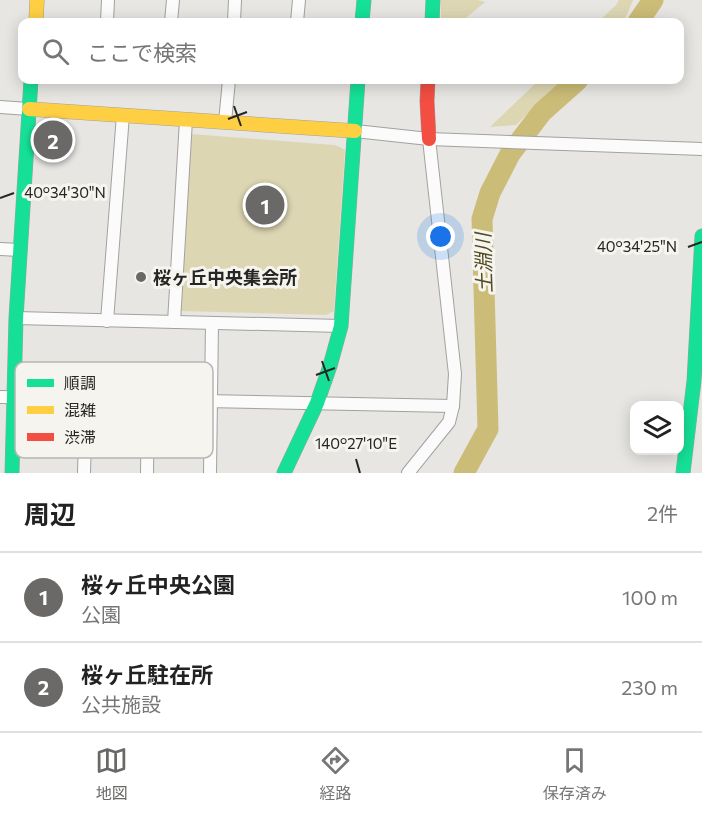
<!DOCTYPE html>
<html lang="ja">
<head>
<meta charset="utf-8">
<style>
  :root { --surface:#fff; --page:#f2f2f2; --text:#222; --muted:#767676; --line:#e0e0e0; --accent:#6a6967 }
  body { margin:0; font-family:Commissioner,"Noto Sans JP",sans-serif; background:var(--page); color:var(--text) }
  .controls { position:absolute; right:18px; bottom:18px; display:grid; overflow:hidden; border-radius:12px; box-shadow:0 3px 15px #0003 }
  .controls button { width:54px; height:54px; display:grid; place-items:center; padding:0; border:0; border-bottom:2px solid var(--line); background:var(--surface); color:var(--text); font:30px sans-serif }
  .you { position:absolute; left:441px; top:237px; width:21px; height:21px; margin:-15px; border:4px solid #fff; border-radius:50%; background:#1a73e8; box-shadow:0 0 0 9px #1a73e833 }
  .badge { display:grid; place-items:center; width:39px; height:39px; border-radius:50%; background:var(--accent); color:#fff; font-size:20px; font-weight:700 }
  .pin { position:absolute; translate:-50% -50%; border:3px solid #fff; box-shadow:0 2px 6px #0006 }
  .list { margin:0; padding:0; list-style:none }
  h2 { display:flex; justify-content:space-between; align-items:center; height:78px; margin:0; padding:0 24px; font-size:26px }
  h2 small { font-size:20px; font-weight:400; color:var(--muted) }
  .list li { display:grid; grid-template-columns:39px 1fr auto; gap:18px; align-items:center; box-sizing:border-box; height:90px; padding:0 24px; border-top:2px solid var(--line) }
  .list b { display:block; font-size:22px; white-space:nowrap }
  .list p { margin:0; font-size:20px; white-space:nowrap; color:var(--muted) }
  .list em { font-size:20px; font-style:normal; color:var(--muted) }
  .icon { flex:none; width:33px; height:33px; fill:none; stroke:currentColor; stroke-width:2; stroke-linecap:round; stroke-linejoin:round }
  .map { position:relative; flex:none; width:702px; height:473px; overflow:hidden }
  .search { position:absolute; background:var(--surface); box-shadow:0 3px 15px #0003; left:18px; right:18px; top:18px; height:66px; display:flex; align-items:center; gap:15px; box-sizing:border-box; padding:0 21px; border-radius:12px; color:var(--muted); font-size:22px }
  .sheet { height:258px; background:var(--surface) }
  nav { display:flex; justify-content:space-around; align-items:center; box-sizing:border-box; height:84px; border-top:2px solid var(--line); background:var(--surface); font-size:16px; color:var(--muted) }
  nav a { display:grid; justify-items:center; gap:3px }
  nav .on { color:var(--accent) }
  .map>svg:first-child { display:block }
  .green { fill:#ddd6b3 }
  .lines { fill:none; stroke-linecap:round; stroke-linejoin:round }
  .river { stroke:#cbbd77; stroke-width:21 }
  .street-casing { stroke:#a2a19f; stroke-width:14 }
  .fast-casing { stroke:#a2a19f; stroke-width:15 }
  .slow-casing { stroke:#a2a19f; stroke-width:15 }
  .jam-casing { stroke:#a2a19f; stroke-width:15 }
  .street { stroke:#fbfbfb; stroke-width:12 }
  .fast { stroke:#16e098; stroke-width:14 }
  .slow { stroke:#ffcf43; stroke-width:14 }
  .jam { stroke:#f24e42; stroke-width:14 }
  .ticks { fill:none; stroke:#262624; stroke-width:2 }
  .poi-dot { fill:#6a6967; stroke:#f5f4ef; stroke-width:2 }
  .labels { text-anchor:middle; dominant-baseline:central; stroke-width:6; stroke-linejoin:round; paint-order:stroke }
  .poi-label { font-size:18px; font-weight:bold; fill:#262624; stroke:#f5f4ef; text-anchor:start }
  .water-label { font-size:20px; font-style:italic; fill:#524a21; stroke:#f5f4ef }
  .key { fill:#f5f4ef; stroke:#b7b6b2; stroke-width:1.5 }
  .key-label { font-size:16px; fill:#262624 }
  .ticks-label { font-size:15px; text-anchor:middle; fill:#262624; stroke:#f5f4ef; stroke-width:6; stroke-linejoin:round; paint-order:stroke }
</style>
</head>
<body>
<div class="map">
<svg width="702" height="473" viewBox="0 0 702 473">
  <rect width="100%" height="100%" fill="#e7e6e3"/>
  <g class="green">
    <polygon points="441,0 478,0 485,2 461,22 441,22"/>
    <polygon points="619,0 633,0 624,21 622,22 598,22 616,5"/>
    <polygon points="539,80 563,80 516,125 490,127"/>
    <polygon points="191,134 334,145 340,147 345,150 334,311 326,315 180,311"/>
  </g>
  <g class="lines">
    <g class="river">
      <polyline points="638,22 653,0"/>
      <polyline points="464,473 488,429 482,219 490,193 510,154 542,112 578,80"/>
    </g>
    <g class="street-casing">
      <g id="street">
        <polyline points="107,22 108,0"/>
        <polyline points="171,22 173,0"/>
        <polyline points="234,22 235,0"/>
        <polyline points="297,22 299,0"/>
        <polyline points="0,107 29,109"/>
        <polyline points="225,122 229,80"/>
        <polyline points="355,131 429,139 702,149"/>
        <polyline points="0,249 20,250"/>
        <polyline points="16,318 341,326"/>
        <polyline points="107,321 123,115"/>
        <polyline points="174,322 186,120"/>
        <polyline points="0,397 453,406"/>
        <polyline points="84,473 86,399"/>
        <polyline points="147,473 148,400"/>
        <polyline points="210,473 212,323"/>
        <polyline points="408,473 449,422 453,406 455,374 429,139"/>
      </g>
    </g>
    <g class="fast-casing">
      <g id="fast">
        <polyline points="362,22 364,0"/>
        <polyline points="432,22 433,0"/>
        <polyline points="12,473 16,318 31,80"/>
        <polyline points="284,473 317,403 330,366 341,326 358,80"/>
        <polyline points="683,473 694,381 702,236"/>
      </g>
    </g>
    <g class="slow-casing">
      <g id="slow">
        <polyline points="36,22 37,0"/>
        <polyline points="29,109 355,131"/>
      </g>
    </g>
    <g class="jam-casing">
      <polyline id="jam" points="428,80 427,101 429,139"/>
    </g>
    <use href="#street" class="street"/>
    <use href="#fast" class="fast"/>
    <use href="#slow" class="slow"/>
    <use href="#jam" class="jam"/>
  </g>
  <path class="ticks" d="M234,106L241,126M228,119L247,112M0,198L14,193M688,247L702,242M322,361L329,381M316,375L335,368M356,459L360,473"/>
  <circle class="poi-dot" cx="141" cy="277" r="6"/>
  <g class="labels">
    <g class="poi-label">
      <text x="153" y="277">桜ヶ丘中央集会所</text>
    </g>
    <g class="water-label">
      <text transform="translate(483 263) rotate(-92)">土淵川</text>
    </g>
  </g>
  <rect x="15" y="362" width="198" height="96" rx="9" class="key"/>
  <rect x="27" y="379" width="27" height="8" fill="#16e098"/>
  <rect x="27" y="406" width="27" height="8" fill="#ffcf43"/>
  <rect x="27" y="433" width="27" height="8" fill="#f24e42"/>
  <g class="key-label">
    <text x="64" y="389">順調</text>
    <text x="64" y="416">混雑</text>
    <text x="64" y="443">渋滞</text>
  </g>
  <g class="ticks-label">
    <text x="65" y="198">40°34'30"N</text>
    <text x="637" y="252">40°34'25"N</text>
    <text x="356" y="449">140°27'10"E</text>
  </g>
</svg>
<div class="controls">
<button><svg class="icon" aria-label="layers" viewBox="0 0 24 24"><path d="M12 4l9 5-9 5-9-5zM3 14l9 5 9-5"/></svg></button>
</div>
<div class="you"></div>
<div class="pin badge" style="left:265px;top:205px">1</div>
<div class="pin badge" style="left:53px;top:140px">2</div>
<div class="search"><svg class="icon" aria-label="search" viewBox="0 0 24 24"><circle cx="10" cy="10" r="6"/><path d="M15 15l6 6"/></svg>ここで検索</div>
</div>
<section class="sheet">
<h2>周辺<small>2件</small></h2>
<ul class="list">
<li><span class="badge">1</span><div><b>桜ヶ丘中央公園</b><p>公園</p></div><em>100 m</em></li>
<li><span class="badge">2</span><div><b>桜ヶ丘駐在所</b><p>公共施設</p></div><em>230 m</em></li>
</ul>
</section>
<nav>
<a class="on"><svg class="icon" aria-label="map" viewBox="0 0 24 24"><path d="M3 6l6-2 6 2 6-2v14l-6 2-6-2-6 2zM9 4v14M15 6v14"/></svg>地図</a>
<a><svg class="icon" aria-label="directions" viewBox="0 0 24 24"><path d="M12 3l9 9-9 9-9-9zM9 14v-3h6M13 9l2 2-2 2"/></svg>経路</a>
<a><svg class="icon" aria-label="saved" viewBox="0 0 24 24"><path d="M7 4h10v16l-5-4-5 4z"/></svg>保存済み</a>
</nav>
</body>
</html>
